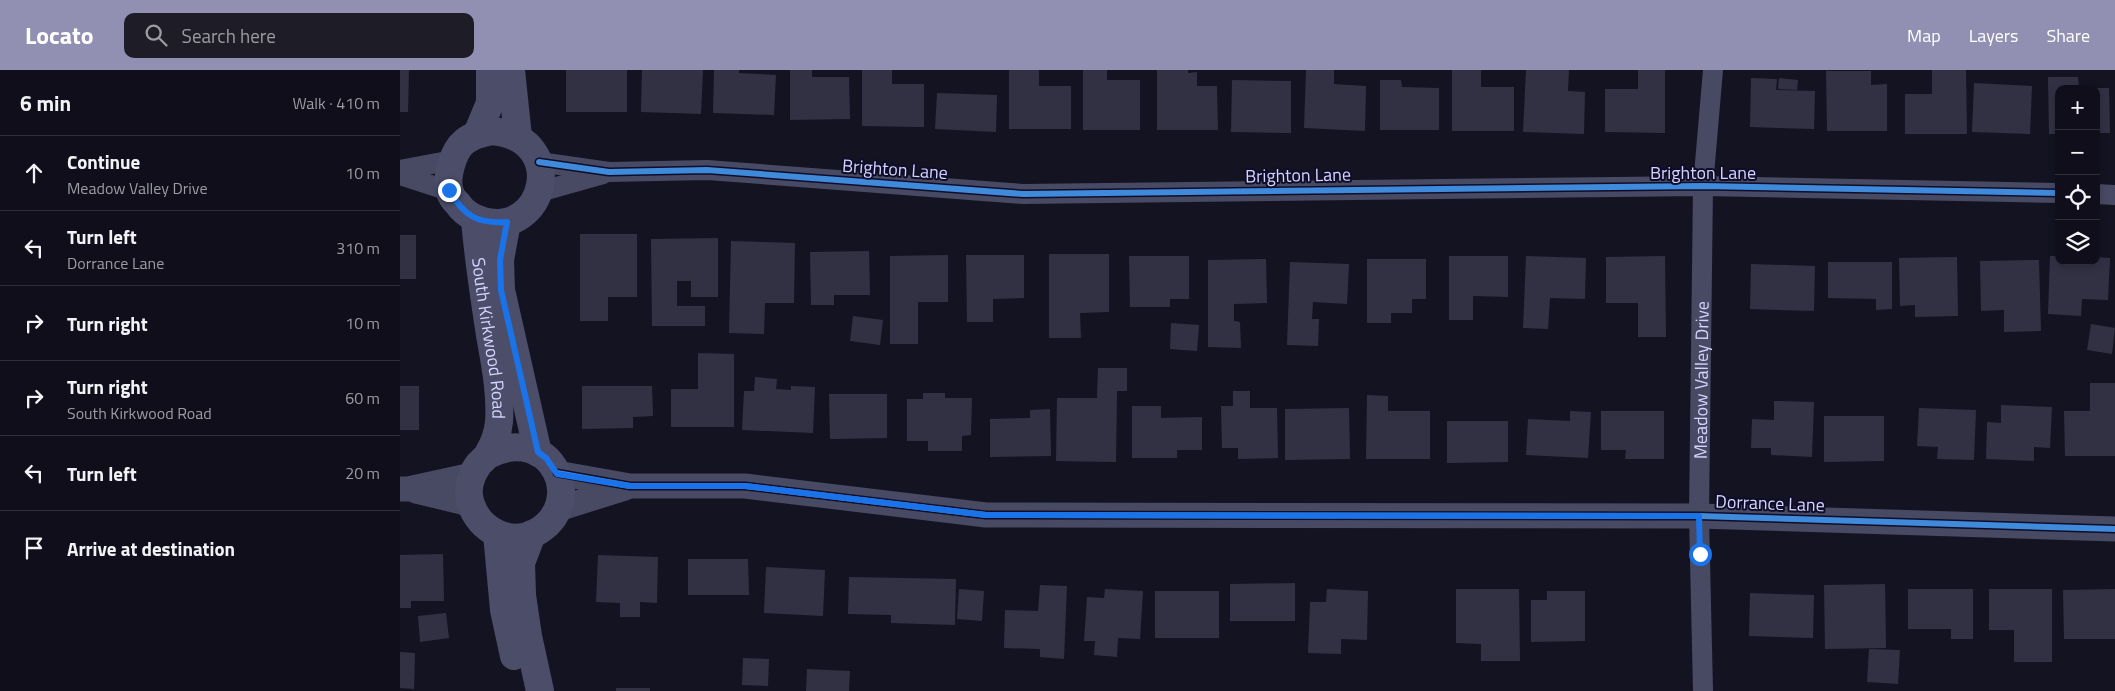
<!DOCTYPE html>
<html lang="en">
<head>
<meta charset="utf-8">
<style>
  :root { --surface:#0f0e1a; --page:#1d1c27; --text:#f1f3f6; --muted:#9b9ca2; --line:#2f2e39; --accent:#9190b2 }
  body { margin:0; font-family:"Titillium Web",sans-serif; background:var(--page); color:var(--text) }
  .controls { position:absolute; right:15px; top:15px; display:grid; overflow:hidden; border-radius:10px; box-shadow:0 2px 8px #0003 }
  .controls button { width:45px; height:45px; display:grid; place-items:center; padding:0; border:0; border-bottom:1px solid var(--line); background:var(--surface); color:var(--text); font:25px sans-serif }
  .stop { position:absolute; width:15px; height:15px; margin:-11px; border:4px solid #1a73e8; border-radius:50%; background:#fff }
  .stop.end { background:#1a73e8; border-color:#fff; box-shadow:0 1px 5px #0008 }
  .list { margin:0; padding:0; list-style:none }
  h2 { display:flex; justify-content:space-between; align-items:center; height:65px; margin:0; padding:0 20px; font-size:21px }
  h2 small { font-size:16px; font-weight:400; color:var(--muted) }
  .list li { display:grid; grid-template-columns:32px 1fr auto; gap:15px; align-items:center; box-sizing:border-box; height:75px; padding:0 20px; border-top:1px solid var(--line) }
  .list b { display:block; font-size:19px; white-space:nowrap }
  .list p { margin:0; font-size:16px; white-space:nowrap; color:var(--muted) }
  .list em { font-size:16px; font-style:normal; color:var(--muted) }
  .icon { flex:none; width:28px; height:28px; fill:none; stroke:currentColor; stroke-width:2; stroke-linecap:round; stroke-linejoin:round }
  .map { position:relative; flex:none; width:1715px; height:621px; overflow:hidden }
  header { display:flex; align-items:center; gap:30px; box-sizing:border-box; height:70px; padding:0 25px; background:var(--accent); color:#fff }
  header strong { font-size:24px }
  nav { display:flex; gap:28px; margin-inline-start:auto; font-size:18px }
  .search { width:350px; height:45px; background:var(--page); display:flex; align-items:center; gap:12px; box-sizing:border-box; padding:0 18px; border-radius:10px; color:var(--muted); font-size:19px }
  main { display:flex }
  aside { flex:1; background:var(--surface) }
  .map>svg:first-child { display:block }
  .building { fill:#323144 }
  .lines { fill:none; stroke-linecap:round; stroke-linejoin:round }
  .minor { stroke:#484963; stroke-width:20 }
  .tertiary { stroke:#484963; stroke-width:25 }
  .secondary { stroke:#4b4d69; stroke-width:28 }
  .cycleway-casing { stroke:#0f0d28; stroke-width:9 }
  .cycleway { stroke:#408adc; stroke-width:6 }
  .route { stroke:#1a73e8; stroke-width:6 }
  .labels { text-anchor:middle; dominant-baseline:central; stroke-width:4; stroke-linejoin:round; paint-order:stroke }
  .street-label { font-size:18px; fill:#d5d4ff; stroke:#0f0d28 }
</style>
</head>
<body>
<header>
<strong>Locato</strong>
<div class="search"><svg class="icon" aria-label="search" viewBox="0 0 24 24"><circle cx="10" cy="10" r="6"/><path d="M15 15l6 6"/></svg>Search here</div>
<nav><a>Map</a><a>Layers</a><a>Share</a></nav>
</header>
<main>
<aside>
<h2>6 min<small>Walk · 410 m</small></h2>
<ul class="list">
<li><svg class="icon" aria-label="ahead" viewBox="0 0 24 24"><path d="M12 20V5M6 11l6-6 6 6"/></svg><div><b>Continue</b><p>Meadow Valley Drive</p></div><em>10 m</em></li>
<li><svg class="icon" aria-label="left" viewBox="0 0 24 24"><path d="M17 20v-9H6M10 6l-5 5 5 5"/></svg><div><b>Turn left</b><p>Dorrance Lane</p></div><em>310 m</em></li>
<li><svg class="icon" aria-label="right" viewBox="0 0 24 24"><path d="M7 20v-9h11M14 6l5 5-5 5"/></svg><div><b>Turn right</b></div><em>10 m</em></li>
<li><svg class="icon" aria-label="right" viewBox="0 0 24 24"><path d="M7 20v-9h11M14 6l5 5-5 5"/></svg><div><b>Turn right</b><p>South Kirkwood Road</p></div><em>60 m</em></li>
<li><svg class="icon" aria-label="left" viewBox="0 0 24 24"><path d="M17 20v-9H6M10 6l-5 5 5 5"/></svg><div><b>Turn left</b></div><em>20 m</em></li>
<li><svg class="icon" aria-label="arrive" viewBox="0 0 24 24"><path d="M6 21V4h12l-3 4 3 4H6"/></svg><div><b>Arrive at destination</b></div></li>
</ul>
</aside>
<div class="map">
<svg width="1715" height="621" viewBox="0 0 1715 621">
  <rect width="100%" height="100%" fill="#141322"/>
  <g class="building">
    <polygon points="0,0 9,0 8,42 0,42"/>
    <rect x="166" y="0" width="61" height="42"/>
    <polygon points="242,0 303,0 301,44 241,42"/>
    <polygon points="314,0 339,0 339,3 376,5 374,45 313,43"/>
    <polygon points="390,0 412,0 412,7 449,7 450,49 390,50"/>
    <polygon points="462,0 492,0 492,14 524,14 524,57 462,56"/>
    <polygon points="609,0 639,0 639,16 671,16 671,59 609,59"/>
    <polygon points="683,0 707,0 707,10 740,10 740,60 683,60"/>
    <polygon points="757,0 788,0 788,3 797,2 797,16 817,16 818,60 757,60"/>
    <polygon points="906,0 934,0 934,14 966,16 965,61 904,58"/>
    <polygon points="1052,0 1081,0 1081,17 1114,17 1114,61 1052,61"/>
    <polygon points="1126,0 1169,0 1168,21 1185,22 1184,64 1123,62"/>
    <polygon points="1238,0 1265,0 1265,63 1205,62 1205,19 1238,19"/>
    <polygon points="1532,0 1566,0 1567,64 1505,64 1505,24 1532,24"/>
    <polygon points="1426,1 1471,1 1471,15 1487,14 1487,61 1427,61"/>
    <polygon points="1648,7 1678,7 1679,19 1659,19 1659,64 1649,64"/>
    <polygon points="1351,8 1377,9 1376,20 1415,21 1414,59 1350,57"/>
    <polygon points="1379,8 1398,10 1397,20 1378,19"/>
    <polygon points="832,10 891,11 891,63 831,62"/>
    <polygon points="980,10 1001,10 1002,17 1039,18 1039,60 980,60"/>
    <polygon points="1574,13 1632,16 1630,64 1572,62"/>
    <polygon points="1696,18 1709,18 1710,63 1696,63"/>
    <polygon points="537,23 597,25 596,62 535,59"/>
    <polygon points="180,164 237,164 237,227 208,227 208,251 180,251"/>
    <rect x="0" y="165" width="16" height="44"/>
    <polygon points="318,168 318,227 291,227 291,211 277,211 277,236 305,236 305,256 252,256 251,169"/>
    <polygon points="331,171 395,173 394,233 365,233 364,264 329,263"/>
    <polygon points="469,181 470,225 434,225 434,235 411,235 410,182"/>
    <polygon points="649,184 709,184 709,242 680,243 681,268 649,268"/>
    <polygon points="548,185 548,232 518,232 518,274 490,274 490,186"/>
    <polygon points="566,185 624,185 624,228 593,229 593,252 567,252"/>
    <polygon points="729,186 789,186 789,229 770,229 770,237 730,237"/>
    <polygon points="1049,186 1108,186 1108,227 1073,226 1073,250 1049,250"/>
    <polygon points="1126,186 1186,188 1185,229 1150,228 1148,259 1123,258"/>
    <polygon points="1265,186 1266,267 1238,267 1238,233 1206,233 1206,187"/>
    <polygon points="1650,186 1659,186 1659,191 1696,191 1696,187 1710,188 1708,230 1682,229 1681,246 1648,244"/>
    <polygon points="1557,187 1558,246 1515,247 1515,235 1500,236 1499,188"/>
    <polygon points="866,189 867,233 834,234 834,251 840,252 841,278 808,277 808,190"/>
    <polygon points="967,189 1026,189 1026,229 1012,229 1012,243 991,243 991,253 967,253"/>
    <polygon points="1639,190 1641,261 1604,262 1604,240 1581,241 1580,191"/>
    <polygon points="890,192 949,194 947,234 913,232 912,249 919,249 918,276 887,275"/>
    <polygon points="1428,192 1492,192 1492,239 1476,240 1476,229 1428,228"/>
    <polygon points="1351,194 1415,196 1414,241 1350,239"/>
    <polygon points="453,246 483,250 480,275 450,271"/>
    <polygon points="771,253 799,255 797,281 770,279"/>
    <polygon points="1691,254 1715,258 1712,284 1687,280"/>
    <polygon points="298,283 334,284 334,357 271,357 271,319 298,319"/>
    <polygon points="698,298 727,298 727,321 717,321 716,392 656,391 657,328 697,328"/>
    <polygon points="355,307 377,309 376,319 391,320 391,316 415,317 413,363 342,360 344,321 354,321"/>
    <polygon points="1690,313 1715,313 1715,386 1665,386 1664,341 1690,341"/>
    <rect x="0" y="316" width="19" height="44"/>
    <polygon points="182,316 252,316 253,346 233,347 233,358 182,359"/>
    <polygon points="833,321 850,321 850,338 877,338 878,388 838,389 838,378 822,378 821,336 833,336"/>
    <polygon points="523,323 545,323 545,328 572,328 571,365 562,366 562,381 528,381 528,371 507,371 507,329 523,329"/>
    <polygon points="429,324 487,324 487,368 430,369"/>
    <polygon points="967,325 988,326 988,341 1030,341 1030,389 966,389"/>
    <polygon points="1374,331 1414,332 1412,387 1371,385 1371,378 1351,378 1352,349 1374,350"/>
    <polygon points="1601,335 1652,337 1650,378 1634,377 1634,391 1586,389 1587,352 1601,353"/>
    <polygon points="732,336 761,336 761,348 802,347 802,380 777,380 777,388 732,388"/>
    <polygon points="949,338 950,389 885,390 885,339"/>
    <polygon points="1519,338 1576,340 1574,390 1537,389 1538,377 1517,376"/>
    <polygon points="650,339 651,386 590,387 590,349 630,348 630,340"/>
    <polygon points="1170,341 1191,342 1188,388 1126,385 1128,349 1170,351"/>
    <polygon points="1201,341 1264,341 1264,389 1225,389 1226,380 1201,380"/>
    <polygon points="1424,346 1484,346 1484,391 1424,392"/>
    <polygon points="1047,351 1108,351 1108,392 1047,393"/>
    <polygon points="43,484 44,531 11,531 11,538 0,538 0,485"/>
    <polygon points="198,485 258,487 257,533 240,532 240,547 220,547 220,533 196,532"/>
    <polygon points="288,489 348,489 349,525 288,525"/>
    <polygon points="366,497 425,500 423,546 364,543"/>
    <polygon points="449,507 556,509 555,555 491,553 491,545 448,544"/>
    <polygon points="895,513 895,551 830,551 830,514"/>
    <polygon points="1485,514 1486,578 1425,579 1424,515"/>
    <polygon points="640,515 667,516 664,589 640,587 640,579 604,578 605,540 638,541"/>
    <polygon points="559,519 584,521 582,551 557,549"/>
    <polygon points="705,519 743,521 740,569 718,568 717,587 694,585 695,571 684,571 687,527 704,528"/>
    <polygon points="927,519 968,521 967,570 941,569 941,584 908,583 910,532 926,532"/>
    <polygon points="1056,519 1119,519 1120,591 1081,591 1081,574 1056,573"/>
    <polygon points="1508,519 1573,519 1573,569 1551,569 1551,559 1508,559"/>
    <polygon points="1589,519 1652,519 1652,592 1614,592 1614,560 1589,560"/>
    <polygon points="1715,519 1715,569 1664,569 1663,520"/>
    <rect x="755" y="521" width="64" height="47"/>
    <polygon points="1147,521 1185,521 1185,571 1131,572 1131,530 1147,530"/>
    <polygon points="1350,523 1414,525 1413,568 1349,566"/>
    <polygon points="46,543 49,568 20,572 18,546"/>
    <polygon points="1469,579 1500,580 1498,614 1467,612"/>
    <polygon points="0,582 15,583 14,619 0,618"/>
    <polygon points="343,588 369,589 368,616 342,615"/>
    <polygon points="407,599 450,601 449,621 406,621"/>
    <rect x="216" y="618" width="34" height="3"/>
  </g>
  <g class="lines">
    <g class="minor">
      <polyline points="139,92 209,102 307,100 623,124 1303,116 1659,123"/>
      <polyline points="0,100 53,90"/>
      <polyline points="0,105 49,121"/>
      <polyline points="139,122 203,104"/>
      <polyline points="1696,124 1715,125"/>
      <path id="s1" d="M1303,621L1299,446L1303,116L1313,0"/>
    </g>
    <g class="tertiary">
      <polyline points="157,403 230,416 345,416 586,445 1299,446 1715,459"/>
      <polyline points="0,419 8,419 72,405"/>
      <polyline points="16,421 70,434"/>
      <polyline points="158,439 225,418"/>
    </g>
    <g class="secondary">
      <polyline points="111,0 118,67"/>
      <path d="M92,61C171,69 144,168 83,151C73,148 64,143 58,134C55,131 51,126 50,122C45,109 53,81 64,72C72,65 82,63 92,61Z"/>
      <polyline points="77,64 90,33 90,0"/>
      <path id="s2" d="M75,149C78,188 84,226 90,265C95,294 101,323 99,352C98,363 94,374 88,384C86,388 81,391 78,395C70,406 66,421 71,434C79,460 110,476 135,463C189,434 152,352 88,385"/>
      <polyline points="107,152 100,190 101,220 138,383"/>
      <polyline points="97,464 104,540 114,586"/>
      <polyline points="132,464 121,493 122,525 128,566 140,621"/>
    </g>
    <g class="cycleway-casing">
      <g id="cycleway">
        <polyline points="139,92 209,102 307,100 623,124 1303,116 1659,123"/>
        <polyline points="157,403 230,416 345,416 586,445 1299,446 1715,459"/>
      </g>
    </g>
    <use href="#cycleway" class="cycleway"/>
  </g>
  <g class="lines">
    <path class="route" d="M49,120C64,146 77,154 107,152L100,190L101,220L138,382L146,388L157,404L230,416H345L586,445L1299,446L1300,484"/>
  </g>
  <g class="labels">
    <g class="street-label">
      <text transform="translate(495 99) rotate(4)">Brighton Lane</text>
      <text x="1303" y="102">Brighton Lane</text>
      <text transform="translate(898 105) rotate(-1)">Brighton Lane</text>
      <text stroke="none"><textPath href="#s2" startOffset="120">South Kirkwood Road</textPath></text>
      <text stroke="none"><textPath href="#s1" startOffset="311">Meadow Valley Drive</textPath></text>
      <text transform="translate(1370 433) rotate(2)">Dorrance Lane</text>
    </g>
  </g>
</svg>
<div class="controls">
<button>+</button>
<button>−</button>
<button><svg class="icon" aria-label="locate" viewBox="0 0 24 24"><circle cx="12" cy="12" r="6"/><path d="M12 2v4M12 18v4M2 12h4M18 12h4"/></svg></button>
<button><svg class="icon" aria-label="layers" viewBox="0 0 24 24"><path d="M12 4l9 5-9 5-9-5zM3 14l9 5 9-5"/></svg></button>
</div>
<div class="stop" style="left:1300px;top:484px"></div>
<div class="stop end" style="left:49px;top:120px"></div>
</div>
</main>
</body>
</html>
